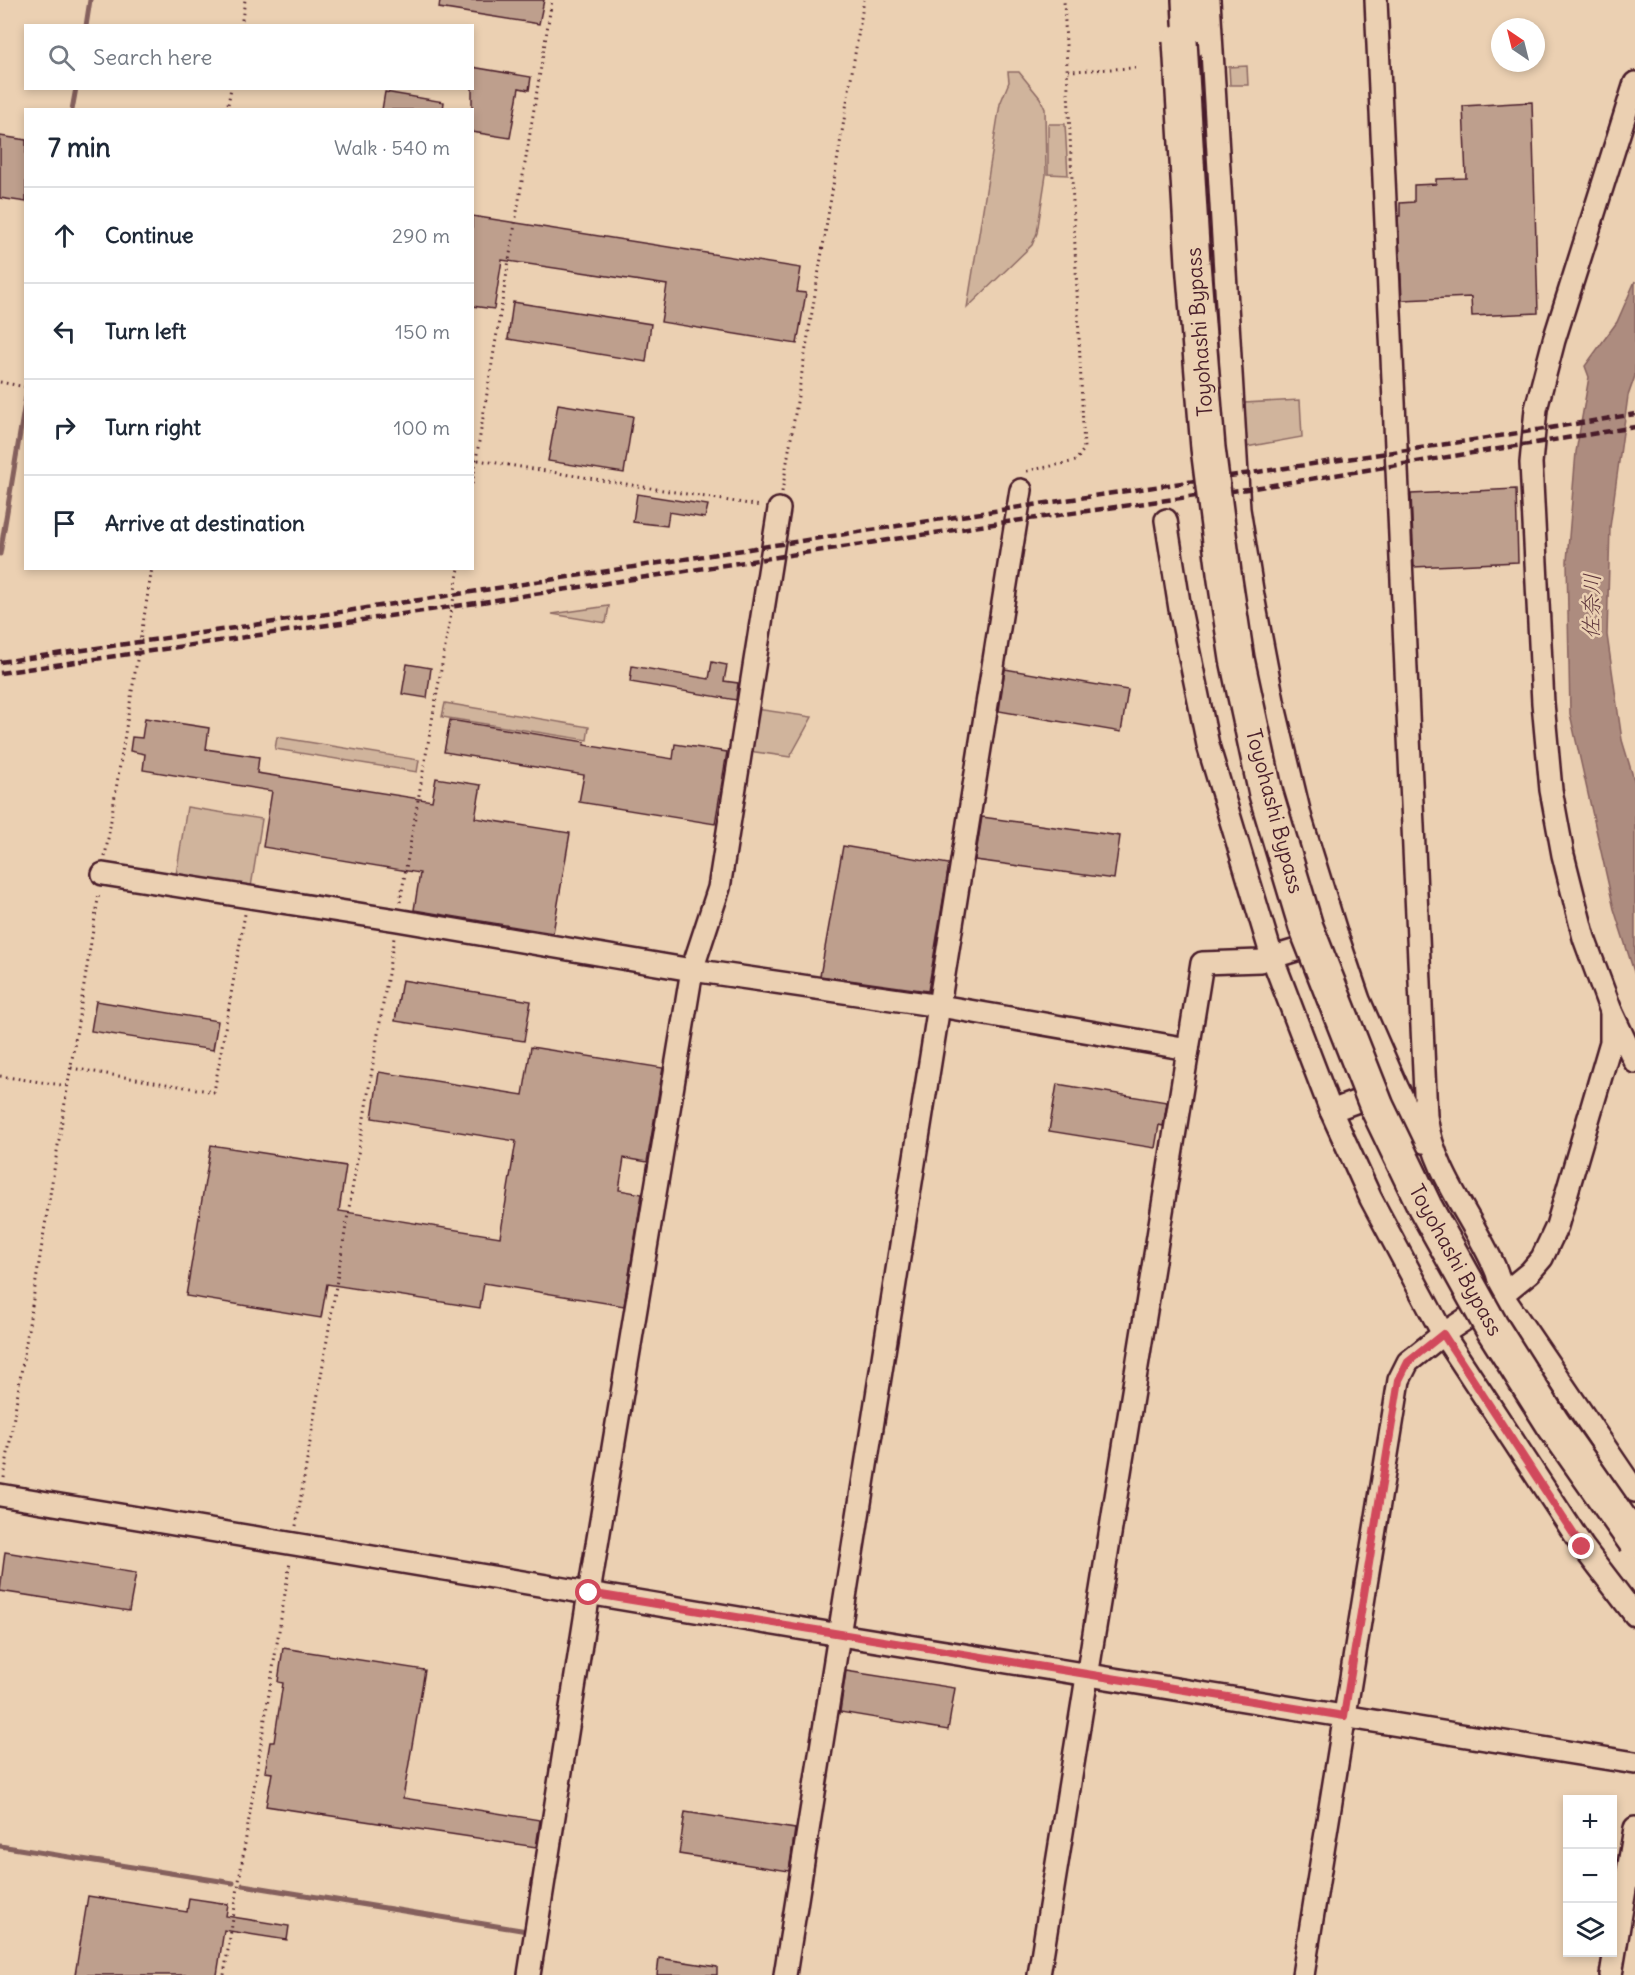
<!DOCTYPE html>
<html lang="en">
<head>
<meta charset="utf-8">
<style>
  :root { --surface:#fff; --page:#f2f2f3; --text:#1f2937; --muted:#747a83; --line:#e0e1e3 }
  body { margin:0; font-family:Delius,"Klee One",sans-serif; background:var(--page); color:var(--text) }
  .controls { position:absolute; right:18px; bottom:18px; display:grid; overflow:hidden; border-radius:0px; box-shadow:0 3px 9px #0003 }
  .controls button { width:54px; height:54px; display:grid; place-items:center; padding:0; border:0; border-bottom:2px solid var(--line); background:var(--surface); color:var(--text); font:30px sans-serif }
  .compass { position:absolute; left:1491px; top:18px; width:54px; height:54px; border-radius:50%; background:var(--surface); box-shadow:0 3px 9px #0003; rotate:325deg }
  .stop { position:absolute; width:18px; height:18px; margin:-14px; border:4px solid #d1495b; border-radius:50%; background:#fff }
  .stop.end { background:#d1495b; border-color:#fff; box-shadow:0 2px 6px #0008 }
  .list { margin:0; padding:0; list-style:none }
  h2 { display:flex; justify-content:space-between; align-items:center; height:78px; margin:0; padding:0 24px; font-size:26px }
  h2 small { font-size:20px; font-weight:400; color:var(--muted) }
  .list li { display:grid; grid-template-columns:39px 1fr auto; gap:18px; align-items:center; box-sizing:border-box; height:96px; padding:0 24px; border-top:2px solid var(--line) }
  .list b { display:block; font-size:22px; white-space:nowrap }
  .list em { font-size:20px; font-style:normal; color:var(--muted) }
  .icon { flex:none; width:33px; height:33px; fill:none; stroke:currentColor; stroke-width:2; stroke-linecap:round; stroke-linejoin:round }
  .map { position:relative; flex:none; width:1635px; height:1975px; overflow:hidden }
  .search { position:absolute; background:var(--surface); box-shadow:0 3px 9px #0003; left:24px; top:24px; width:450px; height:66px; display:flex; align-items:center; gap:15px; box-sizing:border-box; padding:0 21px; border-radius:0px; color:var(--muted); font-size:22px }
  .panel { position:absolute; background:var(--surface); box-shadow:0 3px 9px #0003; left:24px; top:108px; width:450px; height:462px; border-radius:0px }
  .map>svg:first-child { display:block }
  .green { fill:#d0b49c; stroke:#8d6a64; stroke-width:1.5 }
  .water { fill:#ad8c7f; stroke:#85605d; stroke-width:1.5 }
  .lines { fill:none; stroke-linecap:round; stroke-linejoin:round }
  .stream { stroke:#85605d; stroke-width:5 }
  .building { fill:#be9f8d; stroke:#4a1f2b; stroke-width:1.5 }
  .street-casing { stroke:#4a1f2b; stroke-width:26 }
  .highway-casing { stroke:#4a1f2b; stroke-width:38 }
  .path { stroke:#4a1f2b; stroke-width:3; stroke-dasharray:1.5 4.5; stroke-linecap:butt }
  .street { stroke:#ebd0b2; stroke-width:21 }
  .highway { stroke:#ebd0b2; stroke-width:33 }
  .rail { stroke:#4a1f2b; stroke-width:4.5; stroke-dasharray:9 4.5; stroke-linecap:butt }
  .highway-bridge-casing { stroke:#4a1f2b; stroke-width:38; stroke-linecap:butt }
  .highway-bridge { stroke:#ebd0b2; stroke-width:33 }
  .route { stroke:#d1495b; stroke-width:8 }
  .labels { text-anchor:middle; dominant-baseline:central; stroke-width:5; stroke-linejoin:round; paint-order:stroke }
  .street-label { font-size:21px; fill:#4a1f2b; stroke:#ebd0b2 }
  .water-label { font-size:22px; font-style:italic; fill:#5e353c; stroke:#ebd0b2 }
</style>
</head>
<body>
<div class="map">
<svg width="1635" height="1975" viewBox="0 0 1635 1975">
  <rect width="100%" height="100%" fill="#ebd0b2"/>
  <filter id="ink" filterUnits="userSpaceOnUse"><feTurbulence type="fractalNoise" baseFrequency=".0167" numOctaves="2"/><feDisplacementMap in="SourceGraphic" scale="12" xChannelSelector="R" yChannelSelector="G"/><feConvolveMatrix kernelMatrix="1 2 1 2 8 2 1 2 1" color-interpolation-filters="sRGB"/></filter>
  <g filter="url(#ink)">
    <g class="green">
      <polygon points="1247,66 1248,85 1230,85 1229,67"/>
      <polygon points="1008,72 1019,72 1040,98 1045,109 1046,175 1037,233 1032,245 967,308 1000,104 1009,82"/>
      <polygon points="1048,124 1065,124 1068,175 1048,174"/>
      <polygon points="1300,400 1302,437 1246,447 1244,403"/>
      <polygon points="609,606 606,623 552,614"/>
      <polygon points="445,703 589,727 587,740 442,717"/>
      <polygon points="756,709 812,717 790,757 749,751"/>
      <polygon points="277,737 419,760 417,772 275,749"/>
      <polygon points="187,807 262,819 250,893 175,881"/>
    </g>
    <polygon class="water" points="1635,281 1635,376 1628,396 1610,527 1607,635 1622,740 1635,783 1635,975 1614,909 1570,714 1567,561 1576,452 1589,377 1585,366 1617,322"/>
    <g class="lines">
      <g class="stream">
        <polyline points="86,26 90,0"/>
        <polyline points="72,110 76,88"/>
        <polyline points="0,554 26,397"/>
        <polyline points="0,1846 233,1883"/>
        <polyline points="243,1885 527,1931"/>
      </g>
    </g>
    <g class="building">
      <polygon points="440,0 544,0 539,24 439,8"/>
      <polygon points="472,67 531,77 529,90 519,88 510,138 472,132"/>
      <polygon points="385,92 444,102 443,110 382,110"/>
      <polygon points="1532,102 1538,313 1472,316 1471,297 1402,300 1398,216 1400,216 1400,203 1414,202 1414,185 1436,184 1436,179 1466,178 1463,106"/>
      <polygon points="0,136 26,140 26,202 0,198"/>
      <polygon points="472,216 801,268 797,292 806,293 797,344 661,322 667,285 502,260 494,309 472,306"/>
      <polygon points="513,302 651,324 646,362 508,339"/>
      <polygon points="558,404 633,416 624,473 548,461"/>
      <polygon points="1516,489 1518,562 1414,567 1411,494"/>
      <polygon points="637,494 708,505 705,518 669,512 667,526 633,522"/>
      <polygon points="712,662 727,665 724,681 738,683 736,700 630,682 632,666 709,679"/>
      <polygon points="407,664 431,668 427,698 402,694"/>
      <polygon points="1005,669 1128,690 1121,732 999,711"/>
      <polygon points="145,718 209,728 206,749 259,757 257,773 432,801 436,778 481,785 475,818 570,833 553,933 414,910 420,873 263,847 272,791 143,770 145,754 130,751 132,737 142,738"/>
      <polygon points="450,720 585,742 584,745 673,759 675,744 727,752 715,824 579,802 584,775 444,752"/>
      <polygon points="982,817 1120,836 1114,879 975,860"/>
      <polygon points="843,846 949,864 928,991 820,976"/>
      <polygon points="402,980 531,1001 524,1041 395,1021"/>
      <polygon points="96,1001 218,1021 213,1050 91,1031"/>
      <polygon points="531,1047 663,1068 647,1162 624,1158 619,1190 642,1194 624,1306 484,1283 480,1308 327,1284 321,1318 186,1296 211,1145 346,1166 339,1211 500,1237 516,1141 372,1118 379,1072 523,1095"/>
      <polygon points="1057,1084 1167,1102 1163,1126 1159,1125 1155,1148 1049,1131"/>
      <polygon points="5,1552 136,1573 129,1611 0,1591"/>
      <polygon points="283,1648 425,1670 403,1798 540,1820 536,1847 266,1806 272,1773 265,1772 270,1742 274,1742 283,1683 278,1682"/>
      <polygon points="846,1671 955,1688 948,1730 840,1712"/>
      <polygon points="685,1812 795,1829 789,1871 679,1854"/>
      <polygon points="88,1896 187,1912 189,1898 228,1904 226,1916 289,1926 287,1940 224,1930 217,1975 75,1975"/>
      <polygon points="659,1958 717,1967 717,1975 657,1975"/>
    </g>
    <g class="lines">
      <g class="street-casing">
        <g id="street">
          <polyline points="1209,0 1239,509 1253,596 1274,706 1301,819 1338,938 1359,1000 1397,1087 1424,1142"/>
          <path d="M1376,0L1426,1116C1434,1174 1472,1216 1495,1268C1499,1276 1500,1286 1502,1295L1635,1491"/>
          <polyline points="1635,83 1554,340 1536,409 1531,463 1543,703 1551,790 1563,855 1584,938 1611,1011 1635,1062"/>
          <polyline points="1166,520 1180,609 1208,745 1272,957 1331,1111 1382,1092"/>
          <polyline points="103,874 397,920 692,970 940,1006 1188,1049"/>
          <polyline points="1331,1111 1371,1199 1443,1334 1583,1547 1635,1615"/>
          <polyline points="0,1495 840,1635 1635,1763"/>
          <polyline points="529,1975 589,1593 692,970 719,888 779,509"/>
          <polyline points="785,1975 1021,490"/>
          <polyline points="1039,1975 1202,963 1260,961 1323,942"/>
          <polyline points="1303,1975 1399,1380 1408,1362 1443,1334 1502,1295 1530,1272 1542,1258 1557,1226 1611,1042 1611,1011"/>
          <polyline points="1611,1975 1635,1828"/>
        </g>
      </g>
      <g class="highway-casing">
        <polyline id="highway" points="1189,0 1191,41"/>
      </g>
      <g class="path">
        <polyline points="241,26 245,0"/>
        <polyline points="1068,71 1135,68"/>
        <polyline points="227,110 231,88"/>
        <polyline points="0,382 26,387"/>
        <polyline points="472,459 761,506"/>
        <polyline points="1027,471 1076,461 1084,449 1064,0"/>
        <polyline points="472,484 552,0"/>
        <polyline points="782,492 864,0"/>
        <polyline points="105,857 152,568"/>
        <polyline points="400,902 459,568"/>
        <polyline points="71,1068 214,1092 245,914"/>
        <polyline points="0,1076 68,1086"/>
        <polyline points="4,1478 99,893"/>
        <polyline points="296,1526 394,938"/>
        <polyline points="224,1975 290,1562"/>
      </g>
      <use href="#street" class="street"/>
      <use href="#highway" class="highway"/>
      <g class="rail">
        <path d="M0,662C332,615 663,562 994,511C1208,478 1422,450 1635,414"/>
        <polyline points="0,673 430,610 1000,523 1254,488 1635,427"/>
      </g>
      <g class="highway-bridge-casing">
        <polyline id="highway-bridge" points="1180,41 1193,263 1208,448 1224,573 1237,659 1266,794 1306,927 1377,1107 1425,1207 1491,1326 1553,1424 1635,1541"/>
      </g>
      <use href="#highway-bridge" class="highway-bridge"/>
    </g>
  </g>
  <g class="lines" filter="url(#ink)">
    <polyline class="route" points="589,1593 1344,1716 1399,1380 1408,1362 1443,1334 1582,1547"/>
  </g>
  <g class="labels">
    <g class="street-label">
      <text transform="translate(1199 332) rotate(-94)">Toyohashi Bypass</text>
      <text transform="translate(1275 811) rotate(75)">Toyohashi Bypass</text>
      <text transform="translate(1456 1260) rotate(61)">Toyohashi Bypass</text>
    </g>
    <g class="water-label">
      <text transform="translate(1591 606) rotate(-89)">佐奈川</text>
    </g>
  </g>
</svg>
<div class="controls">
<button>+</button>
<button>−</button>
<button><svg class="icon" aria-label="layers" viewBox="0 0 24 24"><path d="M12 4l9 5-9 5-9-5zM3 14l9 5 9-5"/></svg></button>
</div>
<svg class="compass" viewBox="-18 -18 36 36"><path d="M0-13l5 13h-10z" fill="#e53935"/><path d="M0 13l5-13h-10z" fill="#747a83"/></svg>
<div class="stop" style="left:589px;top:1593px"></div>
<div class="stop end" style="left:1582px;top:1547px"></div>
<div class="search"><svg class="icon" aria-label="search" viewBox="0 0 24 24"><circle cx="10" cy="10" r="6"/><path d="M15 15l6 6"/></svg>Search here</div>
<section class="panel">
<h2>7 min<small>Walk · 540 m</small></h2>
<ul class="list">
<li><svg class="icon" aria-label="ahead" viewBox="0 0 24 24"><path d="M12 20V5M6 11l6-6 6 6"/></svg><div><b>Continue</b></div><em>290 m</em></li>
<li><svg class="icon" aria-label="left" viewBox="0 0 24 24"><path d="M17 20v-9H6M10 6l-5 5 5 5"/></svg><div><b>Turn left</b></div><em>150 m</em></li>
<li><svg class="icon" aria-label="right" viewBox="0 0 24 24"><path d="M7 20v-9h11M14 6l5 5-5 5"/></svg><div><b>Turn right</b></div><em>100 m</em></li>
<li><svg class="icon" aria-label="arrive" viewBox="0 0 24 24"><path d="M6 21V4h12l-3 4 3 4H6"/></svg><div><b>Arrive at destination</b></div></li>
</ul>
</section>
</div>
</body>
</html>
